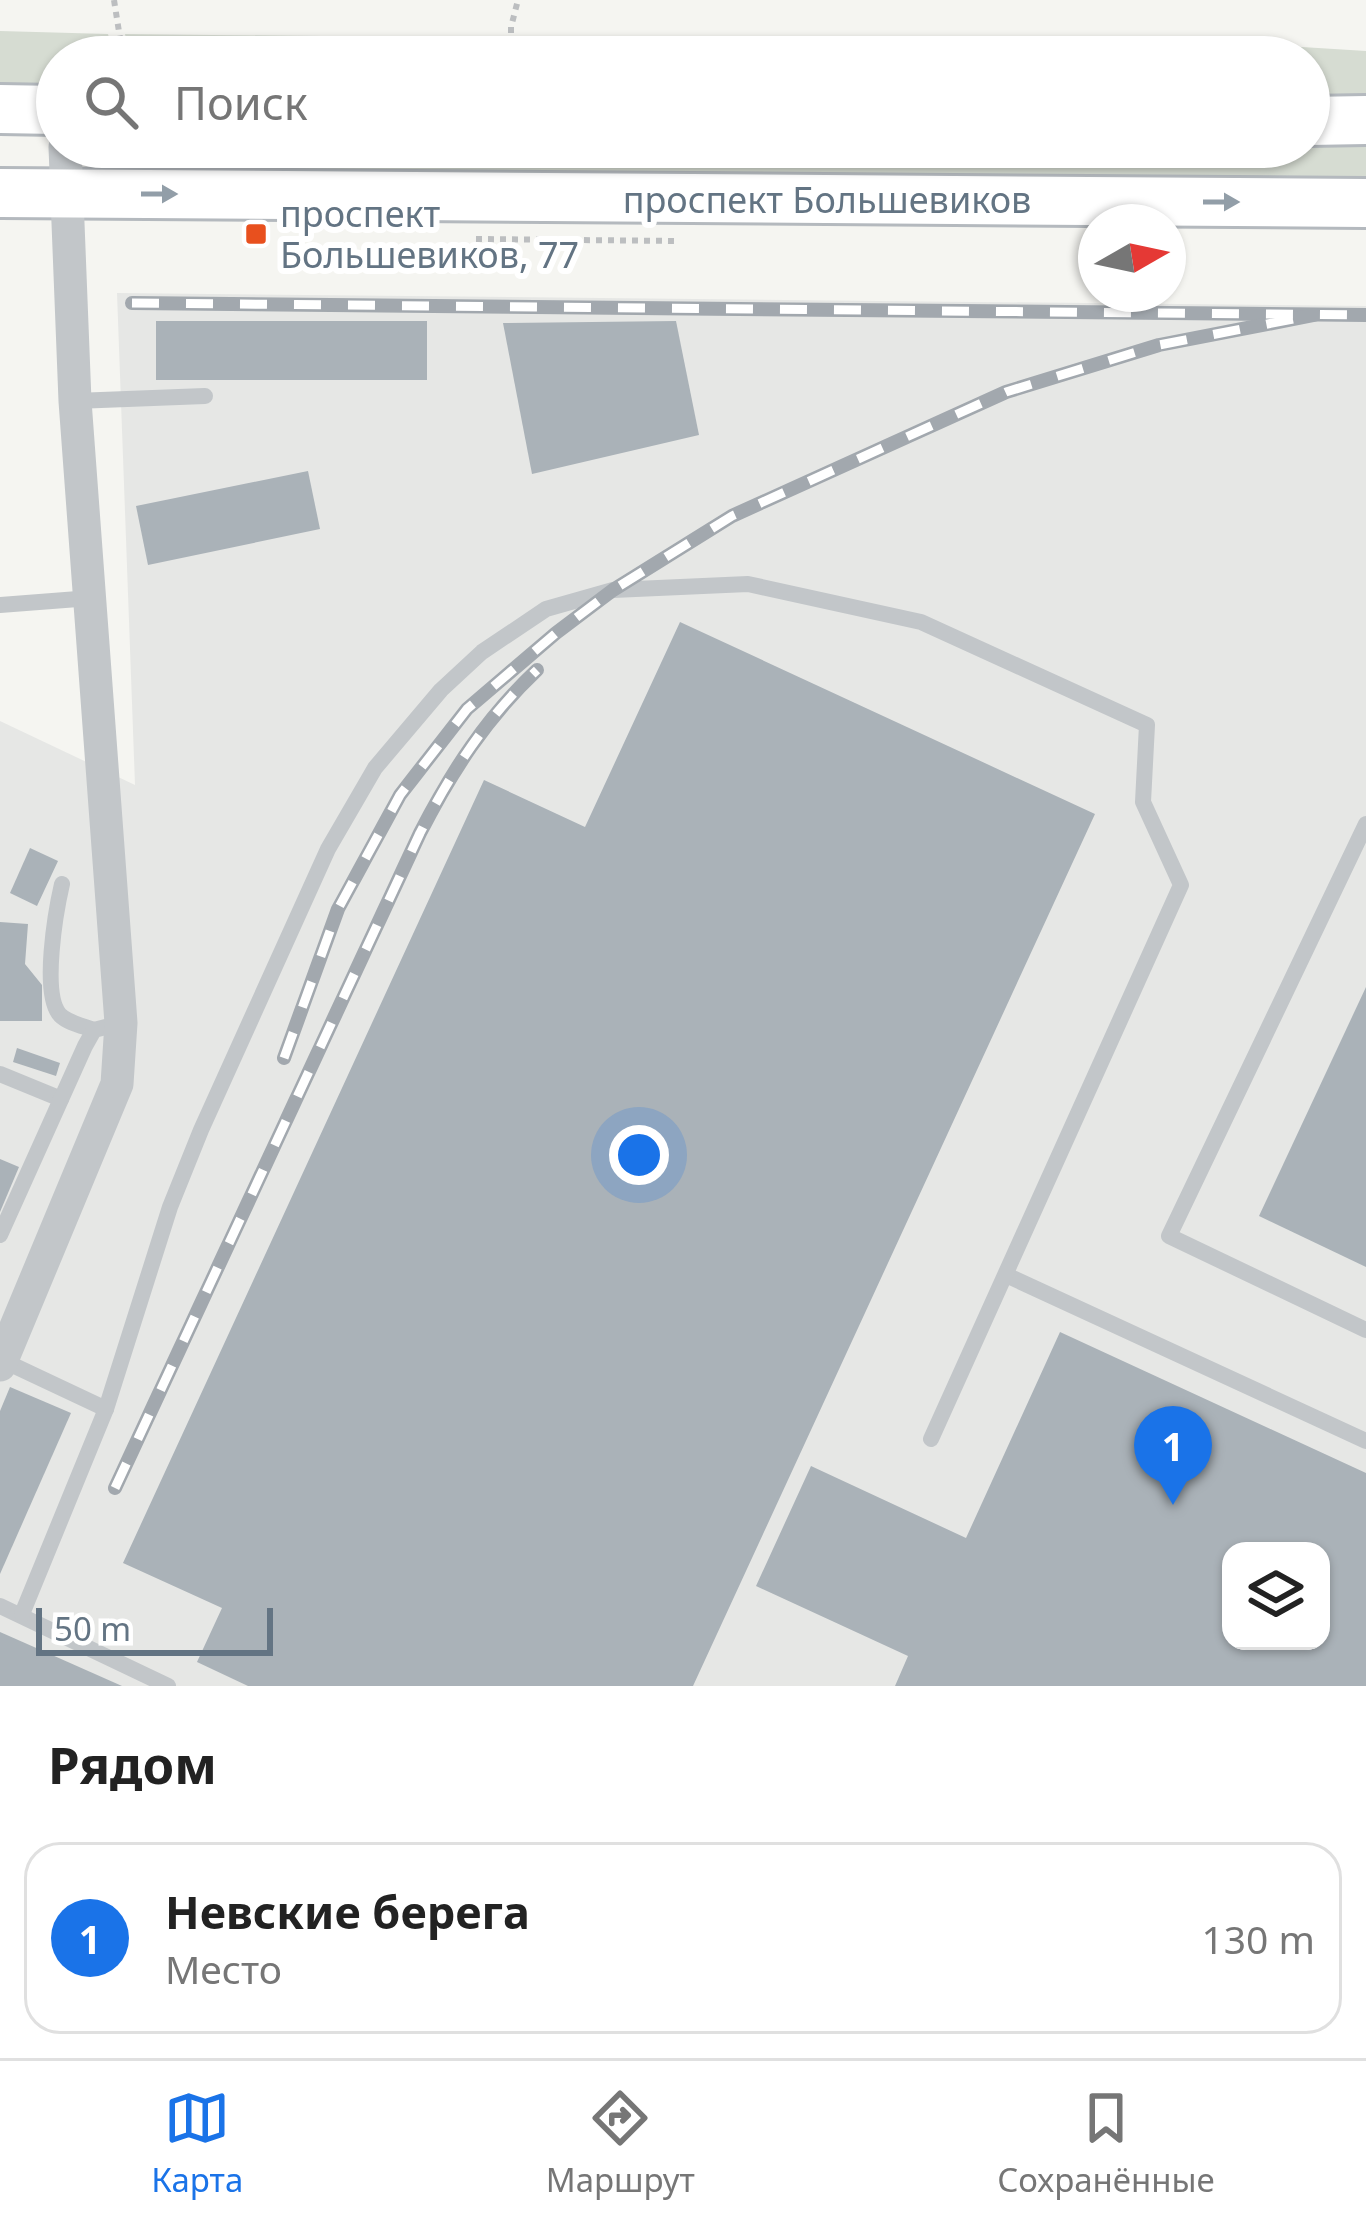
<!DOCTYPE html>
<html lang="ru">
<head>
<meta charset="utf-8">
<style>
  :root { --surface:#fff; --page:#f2f2f2; --text:#222; --muted:#767676; --line:#e0e0e0; --accent:#1a73e8 }
  body { margin:0; font-family:"Noto Sans",sans-serif; background:var(--page); color:var(--text) }
  .controls { position:absolute; right:36px; bottom:36px; display:grid; overflow:hidden; border-radius:24px; box-shadow:0 3px 9px #0004 }
  .controls button { width:108px; height:108px; display:grid; place-items:center; padding:0; border:0; border-bottom:3px solid var(--line); background:var(--surface); color:var(--text); font:60px sans-serif }
  .compass { position:absolute; left:1078px; top:204px; width:108px; height:108px; border-radius:50%; background:var(--surface); box-shadow:0 3px 9px #0004; rotate:81deg }
  .scale { position:absolute; left:36px; bottom:30px; width:237px; box-sizing:border-box; padding-left:12px; border:6px solid #637483; border-top:0; font-size:33px; line-height:42px; white-space:nowrap; color:#637483; -webkit-text-stroke:9px #fff; paint-order:stroke }
  .you { position:absolute; left:639px; top:1155px; width:42px; height:42px; margin:-30px; border:9px solid #fff; border-radius:50%; background:#1a73e8; box-shadow:0 0 0 18px #1a73e833 }
  .badge { display:grid; place-items:center; width:78px; height:78px; border-radius:50%; background:var(--accent); color:#fff; font-size:39px; font-weight:700 }
  .pin { position:absolute; translate:-50% -99px; filter:drop-shadow(0 3px 6px #0008) }
  .pin::after { content:''; position:absolute; top:63px; width:42px; height:36px; background:inherit; clip-path:polygon(0 0,100% 0,50% 100%) }
  .list { margin:0; padding:0; list-style:none }
  h2 { display:flex; justify-content:space-between; align-items:center; height:156px; margin:0; padding:0 48px; font-size:51px }
  h2 small { font-size:39px; font-weight:400; color:var(--muted) }
  .list li { display:grid; grid-template-columns:78px 1fr auto; gap:36px; align-items:center; box-sizing:border-box; height:192px; margin:0 24px 24px; padding:0 24px; border:3px solid var(--line); border-radius:36px }
  .list b { display:block; font-size:45px; white-space:nowrap }
  .list p { margin:0; font-size:39px; white-space:nowrap; color:var(--muted) }
  .list em { font-size:39px; font-style:normal; color:var(--muted) }
  .icon { flex:none; width:66px; height:66px; fill:none; stroke:currentColor; stroke-width:2; stroke-linecap:round; stroke-linejoin:round }
  .map { position:relative; flex:none; width:1366px; height:1686px; overflow:hidden }
  .search { position:absolute; background:var(--surface); box-shadow:0 3px 9px #0004; left:36px; right:36px; top:36px; height:132px; display:flex; align-items:center; gap:30px; box-sizing:border-box; padding:0 42px; border-radius:66px; color:var(--muted); font-size:45px }
  .sheet { height:372px; background:var(--surface) }
  nav { display:flex; justify-content:space-around; align-items:center; box-sizing:border-box; height:168px; border-top:3px solid var(--line); background:var(--surface); font-size:33px; color:var(--muted) }
  nav a { display:grid; justify-items:center; gap:6px }
  nav .on { color:var(--accent) }
  .map>svg:first-child { display:block }
  .built { fill:#e6e7e5; fill-rule:evenodd }
  .green { fill:#d6dcd2 }
  .building { fill:#aab2b8; fill-rule:evenodd }
  .lines { fill:none; stroke-linecap:round; stroke-linejoin:round }
  .secondary-casing { stroke:#b4b9be; stroke-width:54 }
  .path { stroke:#bcbec0; stroke-width:6; stroke-dasharray:6 6; stroke-linecap:butt }
  .service { stroke:#c2c6c9; stroke-width:16 }
  .minor { stroke:#c2c6c9; stroke-width:33 }
  .secondary { stroke:#fff; stroke-width:48 }
  .rail-casing { stroke:#a2a8ae; stroke-width:14 }
  .rail { stroke:#fff; stroke-width:9; stroke-dasharray:27; stroke-linecap:butt }
  .oneway { fill:#929ea8 }
  .poi-dot { fill:#e8501e; stroke:#fff; stroke-width:4.5 }
  .labels { text-anchor:middle; dominant-baseline:central; stroke-width:12; stroke-linejoin:round; paint-order:stroke }
  .street-label { font-size:36px; fill:#637483; stroke:#fff }
  .poi-label { font-size:36px; fill:#637483; stroke:#fff; text-anchor:start }
</style>
</head>
<body>
<div class="map">
<svg width="1366" height="1686" viewBox="0 0 1366 1686">
  <rect width="100%" height="100%" fill="#f5f5f1"/>
  <path class="built" d="M117,293L1366,306V1686H0V721L135,785ZM1231,1551H1321V1641H1231Z"/>
  <g class="green">
    <polygon points="0,31 108,34 114,57 57,57 57,91 0,88"/>
    <polygon points="125,34 506,38 506,57 130,57"/>
    <polygon points="516,38 1268,45 1366,51 1366,97 1309,99 1309,57 517,57"/>
    <polygon points="1309,141 1366,141 1366,180 149,173 149,147 1309,147"/>
  </g>
  <g class="building">
    <rect x="156" y="321" width="271" height="59"/>
    <polygon points="676,321 699,435 532,474 503,323"/>
    <polygon points="308,471 320,529 148,565 136,506"/>
    <polygon points="680,622 1095,814 693,1686 248,1686 197,1662 222,1608 123,1563 484,780 585,827"/>
    <polygon points="30,848 58,861 37,906 10,893"/>
    <polygon points="0,922 28,924 25,964 42,985 42,1021 0,1021"/>
    <polygon points="1366,987 1366,1267 1259,1216"/>
    <polygon points="17,1048 60,1063 56,1076 13,1062"/>
    <polygon points="0,1159 19,1167 0,1212"/>
    <path d="M1060,1332L1366,1473V1686H895L908,1656L756,1586L811,1466L966,1538ZM1231,1551H1321V1641H1231Z"/>
    <polygon points="10,1387 71,1413 0,1574 0,1411"/>
    <polygon points="0,1632 34,1647 122,1686 0,1686"/>
  </g>
  <g class="lines">
    <g class="secondary-casing">
      <g id="secondary">
        <polyline points="0,109 57,110"/>
        <polyline points="1309,121 1366,120"/>
        <polyline points="0,193 1366,203"/>
      </g>
    </g>
    <g class="path">
      <polyline points="114,0 123,57"/>
      <polyline points="511,57 511,27 518,0"/>
      <polyline points="476,239 678,241"/>
    </g>
    <g class="service">
      <polyline points="75,401 205,396"/>
      <polyline points="0,605 91,598"/>
      <polyline points="1366,824 1169,1236 1366,1330"/>
      <path d="M62,884C56,910 41,994 60,1015C68,1023 83,1026 94,1030"/>
      <polyline points="0,1074 61,1099"/>
      <polyline points="0,1235 85,1046 94,1030 121,1023"/>
      <polyline points="1006,1275 1366,1441"/>
      <polyline points="2,1360 106,1409"/>
      <polyline points="0,1606 168,1686"/>
      <polyline points="22,1614 106,1409 170,1207 201,1130 328,849 375,768 441,690 482,652 546,609 613,590 748,584 921,622 1147,725 1143,802 1181,885 931,1439"/>
    </g>
    <polyline class="minor" points="0,1365 117,1084 121,1023 75,401 65,147"/>
    <use href="#secondary" class="secondary"/>
    <g class="rail-casing">
      <g id="rail">
        <polyline points="132,303 1366,315"/>
        <polyline points="284,1058 338,909 400,795 467,709 556,633 613,590 732,516 1006,392 1159,345 1314,315"/>
        <path d="M115,1488L420,833C452,771 486,718 537,670"/>
      </g>
    </g>
    <use href="#rail" class="rail"/>
  </g>
  <defs><path id="oneway-solid" d="M-6-.8H1V-3.2L6.5 0L1 3.2V.8H-6Z" transform="scale(3)"/></defs>
  <g class="oneway">
    <use href="#oneway-solid" transform="translate(159 194)"/>
    <use href="#oneway-solid" transform="translate(1221 202)"/>
  </g>
  <rect class="poi-dot" x="244" y="222" width="24" height="24" rx="6"/>
  <g class="labels">
    <g class="street-label">
      <text x="827" y="199">проспект Большевиков</text>
    </g>
    <g class="poi-label">
      <text x="280" y="213">проспект<tspan x="280" dy="41">Большевиков, 77</tspan></text>
    </g>
  </g>
</svg>
<div class="controls">
<button><svg class="icon" aria-label="layers" viewBox="0 0 24 24"><path d="M12 4l9 5-9 5-9-5zM3 14l9 5 9-5"/></svg></button>
</div>
<svg class="compass" viewBox="-18 -18 36 36"><path d="M0-13l5 13h-10z" fill="#e53935"/><path d="M0 13l5-13h-10z" fill="#767676"/></svg>
<div class="scale">50 m</div>
<div class="you"></div>
<div class="pin badge" style="left:1173px;top:1505px">1</div>
<div class="search"><svg class="icon" aria-label="search" viewBox="0 0 24 24"><circle cx="10" cy="10" r="6"/><path d="M15 15l6 6"/></svg>Поиск</div>
</div>
<section class="sheet">
<h2>Рядом<small></small></h2>
<ul class="list">
<li><span class="badge">1</span><div><b>Невские берега</b><p>Место</p></div><em>130 m</em></li>
</ul>
</section>
<nav>
<a class="on"><svg class="icon" aria-label="map" viewBox="0 0 24 24"><path d="M3 6l6-2 6 2 6-2v14l-6 2-6-2-6 2zM9 4v14M15 6v14"/></svg>Карта</a>
<a><svg class="icon" aria-label="directions" viewBox="0 0 24 24"><path d="M12 3l9 9-9 9-9-9zM9 14v-3h6M13 9l2 2-2 2"/></svg>Маршрут</a>
<a><svg class="icon" aria-label="saved" viewBox="0 0 24 24"><path d="M7 4h10v16l-5-4-5 4z"/></svg>Сохранённые</a>
</nav>
</body>
</html>
